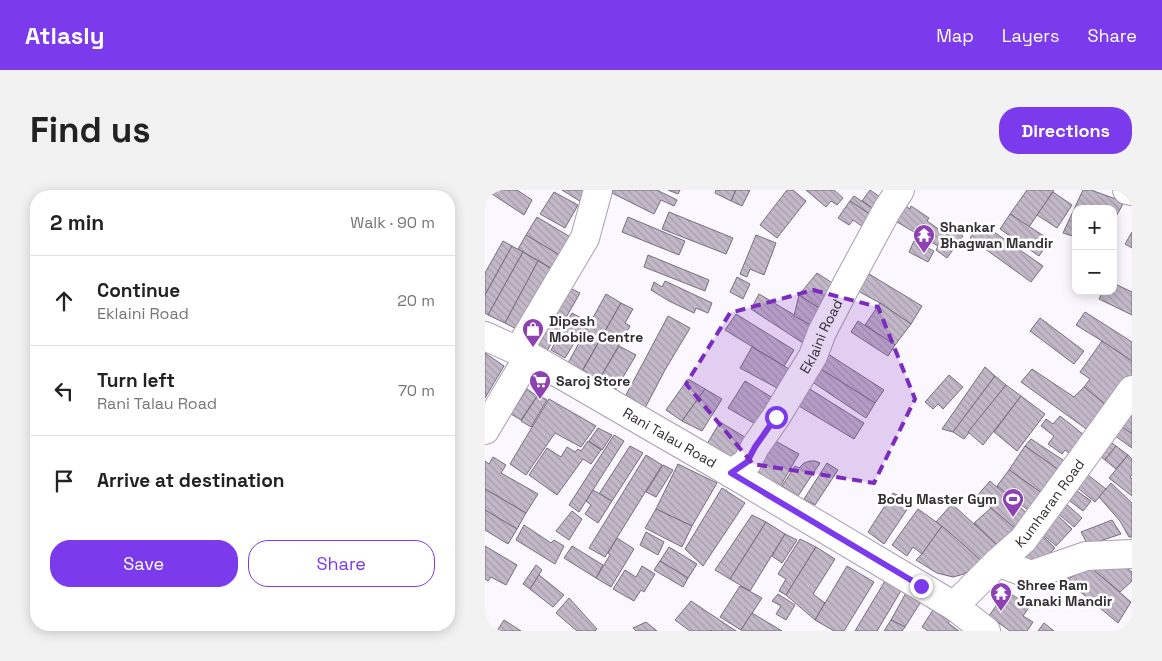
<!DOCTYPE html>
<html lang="en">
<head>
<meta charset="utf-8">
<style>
  :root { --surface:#fff; --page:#f2f2f2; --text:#222; --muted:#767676; --line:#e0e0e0; --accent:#7c3aed }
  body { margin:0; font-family:"Space Grotesk",sans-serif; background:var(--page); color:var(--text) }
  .controls { position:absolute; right:15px; top:15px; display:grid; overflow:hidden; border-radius:10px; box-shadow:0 2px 12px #0003 }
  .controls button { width:45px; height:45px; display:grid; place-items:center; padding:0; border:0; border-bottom:1px solid var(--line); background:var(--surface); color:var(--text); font:25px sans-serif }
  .stop { position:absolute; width:15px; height:15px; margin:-11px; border:4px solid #7c3aed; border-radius:50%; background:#fff }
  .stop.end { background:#7c3aed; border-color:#fff; box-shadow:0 1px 5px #0008 }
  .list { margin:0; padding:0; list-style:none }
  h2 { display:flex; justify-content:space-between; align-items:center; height:65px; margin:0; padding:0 20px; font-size:21px }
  h2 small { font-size:16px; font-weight:400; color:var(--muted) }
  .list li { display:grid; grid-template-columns:32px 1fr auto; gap:15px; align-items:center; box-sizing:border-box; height:90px; padding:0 20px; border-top:1px solid var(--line) }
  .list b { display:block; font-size:19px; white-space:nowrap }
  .list p { margin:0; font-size:16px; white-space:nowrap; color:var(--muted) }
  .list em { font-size:16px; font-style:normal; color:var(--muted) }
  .actions { display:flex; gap:10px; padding:15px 20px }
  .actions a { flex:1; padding:11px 0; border:1px solid var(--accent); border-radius:20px; text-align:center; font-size:18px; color:var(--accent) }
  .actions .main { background:var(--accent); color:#fff }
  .icon { flex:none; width:28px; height:28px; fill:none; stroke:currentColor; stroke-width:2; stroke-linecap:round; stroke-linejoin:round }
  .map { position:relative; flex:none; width:647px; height:441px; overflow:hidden; border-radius:20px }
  header { display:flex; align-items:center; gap:30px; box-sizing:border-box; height:70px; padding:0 25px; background:var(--accent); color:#fff }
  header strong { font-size:24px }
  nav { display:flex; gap:28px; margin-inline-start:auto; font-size:18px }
  .intro { display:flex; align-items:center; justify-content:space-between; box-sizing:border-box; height:120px; padding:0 30px }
  h1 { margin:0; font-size:35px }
  .button { padding:12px 22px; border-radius:20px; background:var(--accent); color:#fff; font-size:18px; font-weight:700 }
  main { display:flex; gap:30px; padding:0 30px }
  aside { flex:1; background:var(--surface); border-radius:20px; box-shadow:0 2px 12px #0003 }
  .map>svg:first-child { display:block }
  .building { fill:url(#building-back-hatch); stroke:#776e7d }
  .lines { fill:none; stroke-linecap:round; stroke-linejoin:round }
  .minor-casing { stroke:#a99faf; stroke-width:30 }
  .major-casing { stroke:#a99faf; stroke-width:30 }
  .minor { stroke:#fff; stroke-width:28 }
  .major { stroke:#fff; stroke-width:28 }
  .route { stroke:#7c3aed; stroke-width:6 }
  .marked { fill:#7b2cbf; fill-opacity:0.2; stroke:#7b2cbf; stroke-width:4; stroke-dasharray:10 6; stroke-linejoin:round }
  .labels { text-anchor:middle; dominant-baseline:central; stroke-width:5; stroke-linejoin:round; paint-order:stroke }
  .poi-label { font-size:14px; font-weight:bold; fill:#322e34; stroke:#fff; text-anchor:start }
  .street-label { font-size:14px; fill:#322e34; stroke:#fff }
</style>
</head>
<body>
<header>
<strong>Atlasly</strong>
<nav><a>Map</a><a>Layers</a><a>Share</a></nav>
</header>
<div class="intro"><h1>Find us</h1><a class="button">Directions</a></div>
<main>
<aside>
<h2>2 min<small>Walk · 90 m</small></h2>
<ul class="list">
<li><svg class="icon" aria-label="ahead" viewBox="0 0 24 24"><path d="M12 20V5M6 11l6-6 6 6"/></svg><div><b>Continue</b><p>Eklaini Road</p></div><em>20 m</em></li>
<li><svg class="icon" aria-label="left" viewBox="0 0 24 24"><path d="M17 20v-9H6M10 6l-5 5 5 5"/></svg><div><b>Turn left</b><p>Rani Talau Road</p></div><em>70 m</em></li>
<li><svg class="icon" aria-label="arrive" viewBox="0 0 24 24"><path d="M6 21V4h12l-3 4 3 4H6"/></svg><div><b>Arrive at destination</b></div></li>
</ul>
<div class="actions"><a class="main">Save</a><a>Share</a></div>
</aside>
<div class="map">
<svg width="647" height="441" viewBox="0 0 647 441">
  <defs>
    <pattern id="building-back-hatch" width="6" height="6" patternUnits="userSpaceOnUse" patternTransform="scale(1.25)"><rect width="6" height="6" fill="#c2b8c8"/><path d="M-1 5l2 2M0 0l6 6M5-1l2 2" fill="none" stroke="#a79eac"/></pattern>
  </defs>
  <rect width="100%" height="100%" fill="#fbf7fe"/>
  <g class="building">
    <polygon points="5,0 32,0 47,10 39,25 4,2"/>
    <polygon points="77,0 107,0 101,15"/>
    <polygon points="128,0 172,0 192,10 189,16 176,10 169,24 127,3"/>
    <polygon points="183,0 195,0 193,4"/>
    <polygon points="231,0 251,0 246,11 230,3"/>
    <polygon points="251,0 265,0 257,16 246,11"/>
    <polygon points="302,0 308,0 321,11 292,48 275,35"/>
    <polygon points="321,0 349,0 358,8 352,15 346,11 341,17"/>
    <polygon points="385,0 401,11 393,22 377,11"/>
    <polygon points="542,0 569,0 544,37 525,24"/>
    <polygon points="598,0 606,0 639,12 628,32 628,19 591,19 591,47 578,43"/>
    <polygon points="69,2 93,15 80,38 55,24"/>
    <polygon points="568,2 587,15 572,38 552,25"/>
    <polygon points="369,6 393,22 392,29 365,11"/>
    <polygon points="365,11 392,29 384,41 368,30 364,35 353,28"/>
    <polygon points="417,13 425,19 426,16 444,28 442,31 462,45 466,38 478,46 462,68 451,60 453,56 407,29"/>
    <polygon points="184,22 248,48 241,64 177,39"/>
    <polygon points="525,24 565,50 554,66 515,39"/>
    <polygon points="52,27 92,51 81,69 41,45"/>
    <polygon points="143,27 200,51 194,65 137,42"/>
    <polygon points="496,33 558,76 546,92 485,48"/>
    <polygon points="647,42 647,58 640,54"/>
    <polygon points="41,45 81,69 73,82 33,59"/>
    <polygon points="271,45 291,53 279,85 265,79 262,87 255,84"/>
    <polygon points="18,51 27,56 0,105 0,83"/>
    <polygon points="429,51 449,61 443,72 424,62"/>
    <polygon points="27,56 38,62 3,125 0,123 0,105"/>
    <polygon points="38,62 53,71 20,133 3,125"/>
    <polygon points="163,65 224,90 220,101 159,77"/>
    <polygon points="53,71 73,82 39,143 20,133"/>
    <polygon points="332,83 352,96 337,120 314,105"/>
    <polygon points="384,84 437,116 426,134 395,113 373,101"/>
    <polygon points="252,87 265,94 258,109 245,102"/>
    <polygon points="180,91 227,113 223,123 211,118 209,123 184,111 166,100 169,92 177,97"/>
    <polygon points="628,93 647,102 647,125 614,109 618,101 628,101"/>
    <polygon points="81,96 95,103 58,168 44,160"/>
    <polygon points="121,104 136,113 97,181 83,173"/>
    <polygon points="274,104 333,139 321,155 266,119"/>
    <polygon points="314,105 337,120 333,139 309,126"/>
    <polygon points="136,113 148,119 140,133 145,136 114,190 98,180"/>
    <polygon points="395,113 426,134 410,155 380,135"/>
    <polygon points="600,122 647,152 647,171 617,151 591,135"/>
    <polygon points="87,123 105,133 94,152 91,150 80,168 66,160"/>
    <polygon points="251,124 309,160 299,176 240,140"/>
    <polygon points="183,126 205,138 180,180 160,218 141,205"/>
    <polygon points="555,128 599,161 589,174 545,141"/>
    <polygon points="373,131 410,155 403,166 366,142"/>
    <polygon points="617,151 647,171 647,189 626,219 599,197 605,189 595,182"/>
    <polygon points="134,156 151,165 131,199 114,190"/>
    <polygon points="267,157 304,179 294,199 255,178"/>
    <polygon points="340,162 399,200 390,213 331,176"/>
    <polygon points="0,163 19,176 0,208"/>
    <polygon points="331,176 390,213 381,228 323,189"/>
    <polygon points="500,177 510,186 468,242 457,239"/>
    <polygon points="547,179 589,207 599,197 626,219 607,243 536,192"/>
    <polygon points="464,185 478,197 458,219 453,214 448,219 440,212"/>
    <polygon points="510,186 521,195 479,249 468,242"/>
    <polygon points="203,189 220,199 197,231 181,220"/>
    <polygon points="260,191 288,208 272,235 243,218"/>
    <polygon points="521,195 536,206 498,255 483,242"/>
    <polygon points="320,196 379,233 369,249 309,213"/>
    <polygon points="42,199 52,206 36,230 26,224"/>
    <polygon points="220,199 237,209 217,241 197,231"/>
    <polygon points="53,205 62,210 46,237 36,231"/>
    <polygon points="536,206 560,224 532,261 509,242"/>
    <polygon points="64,209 111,236 96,257 70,243 41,285 25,274"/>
    <polygon points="647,222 647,244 633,234"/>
    <polygon points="575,226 604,249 589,267 580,260 577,264 563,254 569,246 556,236 561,229 568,234"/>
    <polygon points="235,232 263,249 249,271 222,254"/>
    <polygon points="633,234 647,244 647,258 626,243"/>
    <polygon points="113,238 127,245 117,260 104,251"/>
    <polygon points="129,245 139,251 94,322 84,315"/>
    <polygon points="617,246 631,256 620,270 606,259"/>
    <polygon points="285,248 314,264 293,300 265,284"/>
    <polygon points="546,249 584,274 578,283 540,256"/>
    <polygon points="103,251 116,260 106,274 98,269 72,305 44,285 62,258 76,267 82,257 90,262 93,259 96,261"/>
    <polygon points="145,256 158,263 127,311 114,304"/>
    <polygon points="540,256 578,283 561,306 524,280"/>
    <polygon points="631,256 643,265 631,279 620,270"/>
    <polygon points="161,265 177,275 120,367 104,358"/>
    <polygon points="643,265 647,269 647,285 645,287 647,289 647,306 624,288"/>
    <polygon points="8,267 21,275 16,283 53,304 41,323 0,299 0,271 4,274"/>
    <polygon points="325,271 330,271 335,273 313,306 297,296 310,276 314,278 319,273"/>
    <polygon points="342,273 353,280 330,315 319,309"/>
    <polygon points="193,274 232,293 207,336 171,319"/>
    <polygon points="178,275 188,280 171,307 161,302"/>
    <polygon points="524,280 561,306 548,324 512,296"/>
    <polygon points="599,282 621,299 610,312 589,295"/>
    <polygon points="505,291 544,325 532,340 492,306"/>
    <polygon points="626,293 647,313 647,347 644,347 635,331 614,307"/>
    <polygon points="237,298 260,313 218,376 200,359"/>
    <polygon points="588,298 606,311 598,321 581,308"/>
    <polygon points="0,299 41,323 32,339 0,320"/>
    <polygon points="108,300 127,311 113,333 100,324 106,315 101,311"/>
    <polygon points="408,303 427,312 399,354 383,342"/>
    <polygon points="578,311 597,328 589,337 570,321"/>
    <polygon points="467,314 512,355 497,372 451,332"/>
    <polygon points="506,318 532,340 512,355 489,333"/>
    <polygon points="171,319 207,336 197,357 160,338"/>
    <polygon points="433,319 457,336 437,364 428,357 422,366 407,355"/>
    <polygon points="0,320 32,339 23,354 0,340"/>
    <polygon points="87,321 97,329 84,350 71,341"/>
    <polygon points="570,323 587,339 571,356 554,341"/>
    <polygon points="267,325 281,332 245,389 230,380"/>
    <polygon points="627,330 636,344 603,355 596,342"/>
    <polygon points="281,332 300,344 265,401 245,389"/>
    <polygon points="39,335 66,353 69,350 79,356 70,374 31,350"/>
    <polygon points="457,336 479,355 497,372 479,384 468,387 452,383 431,370 437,364"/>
    <polygon points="161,342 179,352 173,365 155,355"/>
    <polygon points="555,343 570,358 554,374 545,374 535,364"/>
    <polygon points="300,344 312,350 297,373 287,366"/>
    <polygon points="132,348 149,359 126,397 111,388 125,365 123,363"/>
    <polygon points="315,349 331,357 301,405 294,401 301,389 293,384"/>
    <polygon points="0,356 32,375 21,395 6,387 3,391 0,389"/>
    <polygon points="87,356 118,375 111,388 79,368"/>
    <polygon points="184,357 212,374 203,388 175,371"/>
    <polygon points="331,357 350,369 328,404 340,413 330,430 301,405"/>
    <polygon points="629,368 647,382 647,391 635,402 605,377"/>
    <polygon points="175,371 203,388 198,397 169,380"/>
    <polygon points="51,375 57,380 45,399 38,394"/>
    <polygon points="157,376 170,384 159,402 156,400 149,411 128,399 140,380 151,387"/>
    <polygon points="362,376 389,392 359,441 349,441 330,430"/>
    <polygon points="605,377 646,412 633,433 581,390"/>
    <polygon points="54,385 79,405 68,417 45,399"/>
    <polygon points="403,386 420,394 392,441 370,441"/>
    <polygon points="255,396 277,408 256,440 235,427"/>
    <polygon points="422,401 437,410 420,437 406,430"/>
    <polygon points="521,401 545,416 538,426 548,432 542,441 525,441 504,426"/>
    <polygon points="293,404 310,415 301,430 291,424 296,416 287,411"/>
    <polygon points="84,408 112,439 110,441 92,441 71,423"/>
    <polygon points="206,411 251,441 227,441 226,440 225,441 205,441 190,430"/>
    <polygon points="448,420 465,431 463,433 474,441 443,441 437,437"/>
    <polygon points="267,423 297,441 258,441 256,440"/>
    <polygon points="19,430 36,441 12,441"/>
    <polygon points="406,430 420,437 417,441 399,441"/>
    <polygon points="161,432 172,441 151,441 148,438"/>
    <polygon points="559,433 569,441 553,441"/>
  </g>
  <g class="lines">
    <g class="minor-casing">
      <g id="minor">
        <polyline points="642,0 647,1"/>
        <polyline points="33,161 100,48 113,0"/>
        <polyline points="0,240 44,166"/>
        <path id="s1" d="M246,283L262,273L270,257L291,227L328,166L337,142L363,92L402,20L415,0"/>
        <polyline points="513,372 546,385 601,366 647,364"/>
        <path id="s2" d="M469,416L513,372L538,350L598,268L647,200"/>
      </g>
    </g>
    <g class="major-casing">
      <g id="major">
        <path id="s3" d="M0,146L44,166L246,283L469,416L501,441"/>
      </g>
    </g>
    <use href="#minor" class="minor"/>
    <use href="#major" class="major"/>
  </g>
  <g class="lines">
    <polyline class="route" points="291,227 270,257 262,272 246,283 436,396"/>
  </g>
  <path class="marked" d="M328,100L393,117L430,209L389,293L268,274L201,194L245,123Z"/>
  <defs>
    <g id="temple-pin" transform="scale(1.125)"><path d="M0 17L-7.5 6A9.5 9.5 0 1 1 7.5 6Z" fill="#8d41b3" stroke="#fff"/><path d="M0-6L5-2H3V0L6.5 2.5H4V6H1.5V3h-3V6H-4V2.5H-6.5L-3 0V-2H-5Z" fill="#fff"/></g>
    <g id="shop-pin" transform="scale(1.125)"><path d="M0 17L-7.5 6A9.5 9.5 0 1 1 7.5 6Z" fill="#8d41b3" stroke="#fff"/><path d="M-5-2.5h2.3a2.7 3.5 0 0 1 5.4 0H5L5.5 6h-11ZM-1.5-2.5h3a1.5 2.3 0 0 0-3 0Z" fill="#fff"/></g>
    <g id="supermarket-pin" transform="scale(1.125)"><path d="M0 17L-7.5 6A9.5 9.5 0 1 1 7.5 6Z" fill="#8d41b3" stroke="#fff"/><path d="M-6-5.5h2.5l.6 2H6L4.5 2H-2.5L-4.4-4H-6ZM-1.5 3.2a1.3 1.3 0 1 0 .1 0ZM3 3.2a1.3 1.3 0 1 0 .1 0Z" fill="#fff"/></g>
    <g id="stadium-pin" transform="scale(1.125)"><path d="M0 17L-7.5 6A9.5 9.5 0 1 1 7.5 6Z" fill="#8d41b3" stroke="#fff"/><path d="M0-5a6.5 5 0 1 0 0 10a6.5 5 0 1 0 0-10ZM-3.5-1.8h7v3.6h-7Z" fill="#fff"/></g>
  </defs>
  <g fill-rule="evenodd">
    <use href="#temple-pin" x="439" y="45"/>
    <use href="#shop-pin" x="48" y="139"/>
    <use href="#supermarket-pin" x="55" y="191"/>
    <use href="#stadium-pin" x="528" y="309"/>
    <use href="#temple-pin" x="516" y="403"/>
  </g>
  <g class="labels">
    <g class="poi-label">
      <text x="455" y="37">Shankar<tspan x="455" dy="16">Bhagwan Mandir</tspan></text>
      <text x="64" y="131">Dipesh<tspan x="64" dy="16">Mobile Centre</tspan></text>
      <text x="71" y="191">Saroj Store</text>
      <text x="512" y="309" text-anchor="end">Body Master Gym</text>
      <text x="532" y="395">Shree Ram<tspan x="532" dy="16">Janaki Mandir</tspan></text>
    </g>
    <g class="street-label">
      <text stroke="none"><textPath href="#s1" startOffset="166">Eklaini Road</textPath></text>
      <text stroke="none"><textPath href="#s3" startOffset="211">Rani Talau Road</textPath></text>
      <text stroke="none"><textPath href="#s2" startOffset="141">Kumharan Road</textPath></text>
    </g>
  </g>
</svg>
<div class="controls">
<button>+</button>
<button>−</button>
</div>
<div class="stop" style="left:291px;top:227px"></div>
<div class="stop end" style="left:436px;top:396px"></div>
</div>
</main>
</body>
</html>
